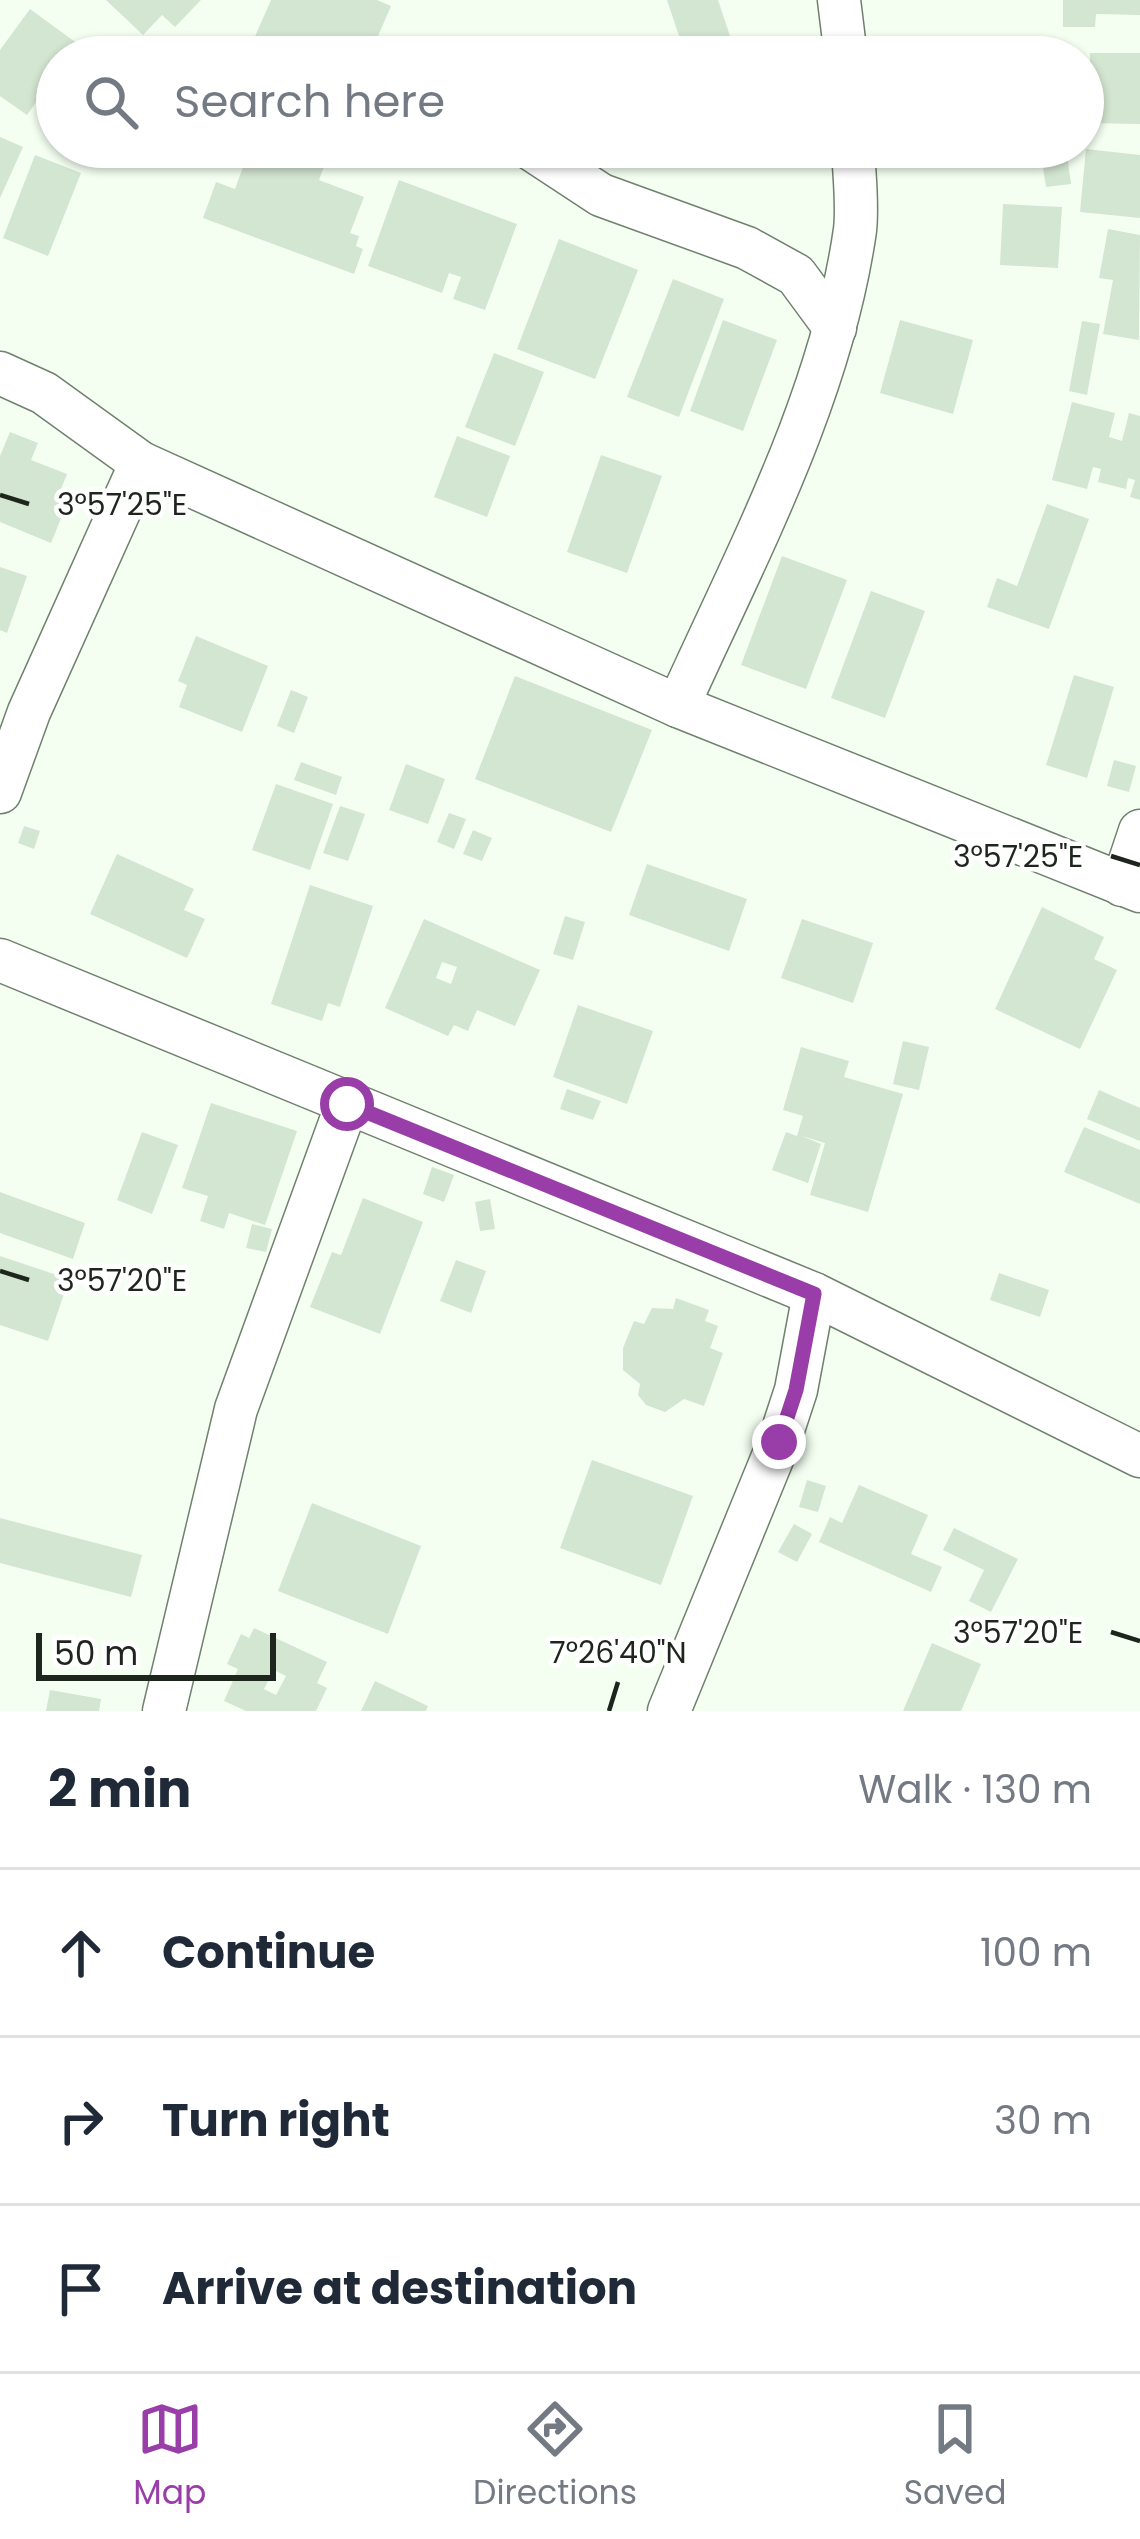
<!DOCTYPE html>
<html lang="en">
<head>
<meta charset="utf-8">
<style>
  :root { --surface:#fff; --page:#f6f6f7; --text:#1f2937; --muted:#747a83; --line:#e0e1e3; --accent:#993da8 }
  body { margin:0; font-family:Poppins,sans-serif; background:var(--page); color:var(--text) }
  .scale { position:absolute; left:36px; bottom:30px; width:240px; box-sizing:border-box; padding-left:12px; border:6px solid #1e251d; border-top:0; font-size:33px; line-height:42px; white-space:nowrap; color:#1e251d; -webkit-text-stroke:9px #fff; paint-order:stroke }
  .stop { position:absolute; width:36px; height:36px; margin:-27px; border:9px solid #993da8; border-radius:50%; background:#fff }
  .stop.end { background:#993da8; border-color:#fff; box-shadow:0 3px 12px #0008 }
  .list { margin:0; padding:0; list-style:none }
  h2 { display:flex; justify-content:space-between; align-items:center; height:156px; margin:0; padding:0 48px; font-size:51px }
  h2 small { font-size:39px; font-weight:400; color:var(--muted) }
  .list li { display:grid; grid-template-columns:78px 1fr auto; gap:36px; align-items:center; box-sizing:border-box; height:168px; padding:0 48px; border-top:3px solid var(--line) }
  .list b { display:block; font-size:45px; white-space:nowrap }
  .list em { font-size:39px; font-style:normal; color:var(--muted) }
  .icon { flex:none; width:66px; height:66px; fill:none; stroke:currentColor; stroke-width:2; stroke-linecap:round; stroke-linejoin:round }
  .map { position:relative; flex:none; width:1140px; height:1711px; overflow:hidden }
  .search { position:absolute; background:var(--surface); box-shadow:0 3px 9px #0004; left:36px; right:36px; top:36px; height:132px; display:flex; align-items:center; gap:30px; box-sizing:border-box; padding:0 42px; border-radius:66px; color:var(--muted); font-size:45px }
  .sheet { height:660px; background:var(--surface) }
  nav { display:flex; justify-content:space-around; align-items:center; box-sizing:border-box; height:168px; border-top:3px solid var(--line); background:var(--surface); font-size:33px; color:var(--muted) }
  nav a { display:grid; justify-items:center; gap:6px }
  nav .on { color:var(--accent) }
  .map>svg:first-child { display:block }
  .building { fill:#d3e6d1; fill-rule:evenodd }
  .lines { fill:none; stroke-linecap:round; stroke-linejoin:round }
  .minor-casing { stroke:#70816e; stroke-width:45 }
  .minor { stroke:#fff; stroke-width:42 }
  .route { stroke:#993da8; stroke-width:15 }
  .ticks { fill:none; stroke:#1e251d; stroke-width:4.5 }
  .ticks-label { font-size:30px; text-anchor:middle; fill:#1e251d; stroke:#fff; stroke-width:9; stroke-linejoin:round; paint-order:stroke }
</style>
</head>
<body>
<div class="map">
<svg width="1140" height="1711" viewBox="0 0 1140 1711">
  <rect width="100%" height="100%" fill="#f4fff2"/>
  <g class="building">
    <polygon points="106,0 201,0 175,27 162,15 143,35"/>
    <polygon points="271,0 377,0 391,6 369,57 246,57"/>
    <polygon points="667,0 718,0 734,48 686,57"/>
    <polygon points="1063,0 1140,0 1140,15 1096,14 1095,27 1063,27"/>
    <polygon points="30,9 78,44 69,57 57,57 57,73 27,115 0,96 0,50"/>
    <polygon points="796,40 797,57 761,57 761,41"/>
    <polygon points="1090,53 1140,53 1140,124 1088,123 1088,115 1083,115 1083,65 1090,65"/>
    <polygon points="0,137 23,147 0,198"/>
    <polygon points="275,147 325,164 319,180 364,197 350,233 359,236 356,246 363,249 354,274 203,218 216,182 235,189 250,148 272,156"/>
    <polygon points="731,147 774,147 773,155"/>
    <polygon points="1066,147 1071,184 1046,187 1040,148"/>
    <polygon points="1086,149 1140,155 1140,218 1080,212"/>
    <polygon points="35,155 81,173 48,256 3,238"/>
    <polygon points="399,180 517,224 485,310 453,299 461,277 449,273 442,293 368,266"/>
    <polygon points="1003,204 1062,207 1058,268 1000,265"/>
    <polygon points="1108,229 1140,235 1139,340 1103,334 1113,280 1099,278"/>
    <polygon points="559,239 638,270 595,379 517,349"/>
    <polygon points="673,279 724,299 679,417 627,397"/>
    <polygon points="723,320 777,340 743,431 690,411"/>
    <polygon points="900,320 973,340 953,414 880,393"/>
    <polygon points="1082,321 1100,324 1087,395 1069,391"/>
    <polygon points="494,353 544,372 515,446 465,427"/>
    <polygon points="1072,402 1115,413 1109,437 1122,441 1129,413 1140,416 1140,500 1130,497 1135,480 1128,478 1126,489 1098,482 1101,469 1093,467 1087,489 1052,480"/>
    <polygon points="10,432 38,443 31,460 67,474 61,489 71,494 51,543 0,522 0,456"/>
    <polygon points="457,436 510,456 487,517 434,497"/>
    <polygon points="601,455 662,476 627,573 567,552"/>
    <polygon points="1047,504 1089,519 1049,629 987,607 997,578 1017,586"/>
    <polygon points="782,556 847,580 806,689 741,665"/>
    <polygon points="0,567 27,576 7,633 0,630"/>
    <polygon points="871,591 925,611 885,718 831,698"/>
    <polygon points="196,636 268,666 242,732 179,707 187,685 178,681"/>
    <polygon points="1074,675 1114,687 1087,778 1046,765"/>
    <polygon points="515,676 652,730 611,832 475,779"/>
    <polygon points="291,690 308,697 294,733 277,726"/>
    <polygon points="1114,760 1136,766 1129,792 1107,786"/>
    <polygon points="301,762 342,777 336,795 294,780"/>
    <polygon points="406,764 445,779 428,824 389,810"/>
    <polygon points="276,784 333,804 310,870 252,850"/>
    <polygon points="340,806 365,814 348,861 323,853"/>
    <polygon points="449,813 466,819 454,849 437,842"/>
    <polygon points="24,826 40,831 34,849 18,843"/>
    <polygon points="473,830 492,838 482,861 463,854"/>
    <polygon points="117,854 194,889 184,910 205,919 187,958 90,914"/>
    <polygon points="647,864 747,899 729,951 629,915"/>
    <polygon points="310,885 373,906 340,1007 328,1003 322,1021 271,1004"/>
    <polygon points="1042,907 1104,937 1094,959 1117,970 1080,1049 995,1009"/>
    <polygon points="565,916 585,922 573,960 553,954"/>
    <path d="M424,919L540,970L515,1026L477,1010L468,1031L454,1025L448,1036L385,1008ZM442,962L457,967L451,984L436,978Z"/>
    <polygon points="802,919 873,943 853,1003 781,978"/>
    <polygon points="578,1005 653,1031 627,1104 553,1077"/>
    <polygon points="903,1041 929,1047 919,1090 893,1084"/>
    <polygon points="801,1047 849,1061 844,1077 903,1094 868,1212 810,1195 825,1143 802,1136 821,1144 808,1183 772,1170 786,1132 797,1136 803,1116 783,1110"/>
    <polygon points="567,1089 601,1101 593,1120 560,1109"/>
    <polygon points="1099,1090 1140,1108 1140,1141 1087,1119"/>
    <polygon points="211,1103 297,1131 265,1225 229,1213 224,1229 200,1221 208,1196 182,1188"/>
    <polygon points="1084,1127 1140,1150 1140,1204 1064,1172"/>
    <polygon points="142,1132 178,1145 152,1214 117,1200"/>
    <polygon points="432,1167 454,1175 444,1202 423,1194"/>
    <polygon points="0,1192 85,1223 73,1259 0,1233"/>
    <polygon points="363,1198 423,1222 380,1334 310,1307 332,1252 341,1255"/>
    <polygon points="490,1199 495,1229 480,1231 475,1202"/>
    <polygon points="252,1224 272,1229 266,1252 246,1248"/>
    <polygon points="0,1256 69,1279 48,1341 0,1325"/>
    <polygon points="456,1260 486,1271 471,1313 440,1301"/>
    <polygon points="999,1273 1049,1290 1040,1317 990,1300"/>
    <polygon points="676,1298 709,1310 705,1321 718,1326 710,1348 723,1353 704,1406 684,1399 665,1412 646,1405 638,1395 640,1384 623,1370 623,1348 634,1321 644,1324 652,1308 673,1309"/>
    <polygon points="592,1460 693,1496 661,1585 560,1548"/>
    <polygon points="807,1480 826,1486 818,1512 799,1507"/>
    <polygon points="859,1485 928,1515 911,1554 942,1567 931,1592 819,1542 830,1517 842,1523"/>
    <polygon points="312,1503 421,1546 388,1634 278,1591"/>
    <polygon points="0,1518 142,1555 131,1597 0,1563"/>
    <polygon points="794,1524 812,1534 797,1562 778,1552"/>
    <polygon points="954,1528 1018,1559 991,1612 969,1601 984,1570 943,1550"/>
    <path d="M254,1628L327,1662L317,1683L327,1688L316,1711H246L224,1701L238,1669L227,1664L241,1634L249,1638ZM274,1670L286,1676L276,1695L264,1689Z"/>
    <polygon points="932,1643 981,1664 961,1711 903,1711"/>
    <polygon points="375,1681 428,1706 426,1711 361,1711"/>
    <polygon points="50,1690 101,1699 99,1711 46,1711"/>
  </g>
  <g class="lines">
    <g class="minor-casing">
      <g id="minor">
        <polyline points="839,0 846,57"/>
        <polyline points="528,147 601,195 747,248 796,275 835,328"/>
        <polyline points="0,373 44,393 141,463 678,706 1140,891"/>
        <path d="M678,706C747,553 831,398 855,230C858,204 854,174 853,147"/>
        <polyline points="0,792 29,712 141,463"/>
        <polyline points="1122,885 1140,831"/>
        <polyline points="0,960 814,1294 1140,1456"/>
        <polyline points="164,1711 236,1409 347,1104"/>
        <polyline points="669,1711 779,1442 796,1390 814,1294"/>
      </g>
    </g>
    <use href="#minor" class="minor"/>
  </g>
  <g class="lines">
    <polyline class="route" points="347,1104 814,1294 796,1390 779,1442"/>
  </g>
  <path class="ticks" d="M0,495L29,504M1111,856L1140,865M0,1271L29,1280M1111,1632L1140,1641M609,1711L618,1682"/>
  <g class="ticks-label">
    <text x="122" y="515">3°57'25"E</text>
    <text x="1018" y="867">3°57'25"E</text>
    <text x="122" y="1291">3°57'20"E</text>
    <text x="1018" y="1643">3°57'20"E</text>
    <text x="618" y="1663">7°26'40"N</text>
  </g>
</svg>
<div class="scale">50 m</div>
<div class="stop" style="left:347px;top:1104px"></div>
<div class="stop end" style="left:779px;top:1442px"></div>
<div class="search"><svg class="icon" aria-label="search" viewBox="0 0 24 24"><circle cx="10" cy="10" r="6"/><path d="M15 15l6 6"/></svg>Search here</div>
</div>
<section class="sheet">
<h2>2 min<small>Walk · 130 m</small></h2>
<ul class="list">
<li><svg class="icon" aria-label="ahead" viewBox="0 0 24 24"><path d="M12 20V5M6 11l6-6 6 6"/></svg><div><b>Continue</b></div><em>100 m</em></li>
<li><svg class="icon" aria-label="right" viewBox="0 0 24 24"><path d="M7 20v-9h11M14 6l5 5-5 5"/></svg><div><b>Turn right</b></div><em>30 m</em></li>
<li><svg class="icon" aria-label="arrive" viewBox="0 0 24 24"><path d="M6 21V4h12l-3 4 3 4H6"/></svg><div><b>Arrive at destination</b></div></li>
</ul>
</section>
<nav>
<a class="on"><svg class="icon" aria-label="map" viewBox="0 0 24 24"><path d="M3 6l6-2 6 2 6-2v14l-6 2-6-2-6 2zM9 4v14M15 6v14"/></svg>Map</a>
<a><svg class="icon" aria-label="directions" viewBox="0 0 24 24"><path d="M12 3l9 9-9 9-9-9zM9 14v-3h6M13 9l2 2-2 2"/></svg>Directions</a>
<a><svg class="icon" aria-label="saved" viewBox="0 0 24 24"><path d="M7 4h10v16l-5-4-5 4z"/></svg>Saved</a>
</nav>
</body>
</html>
